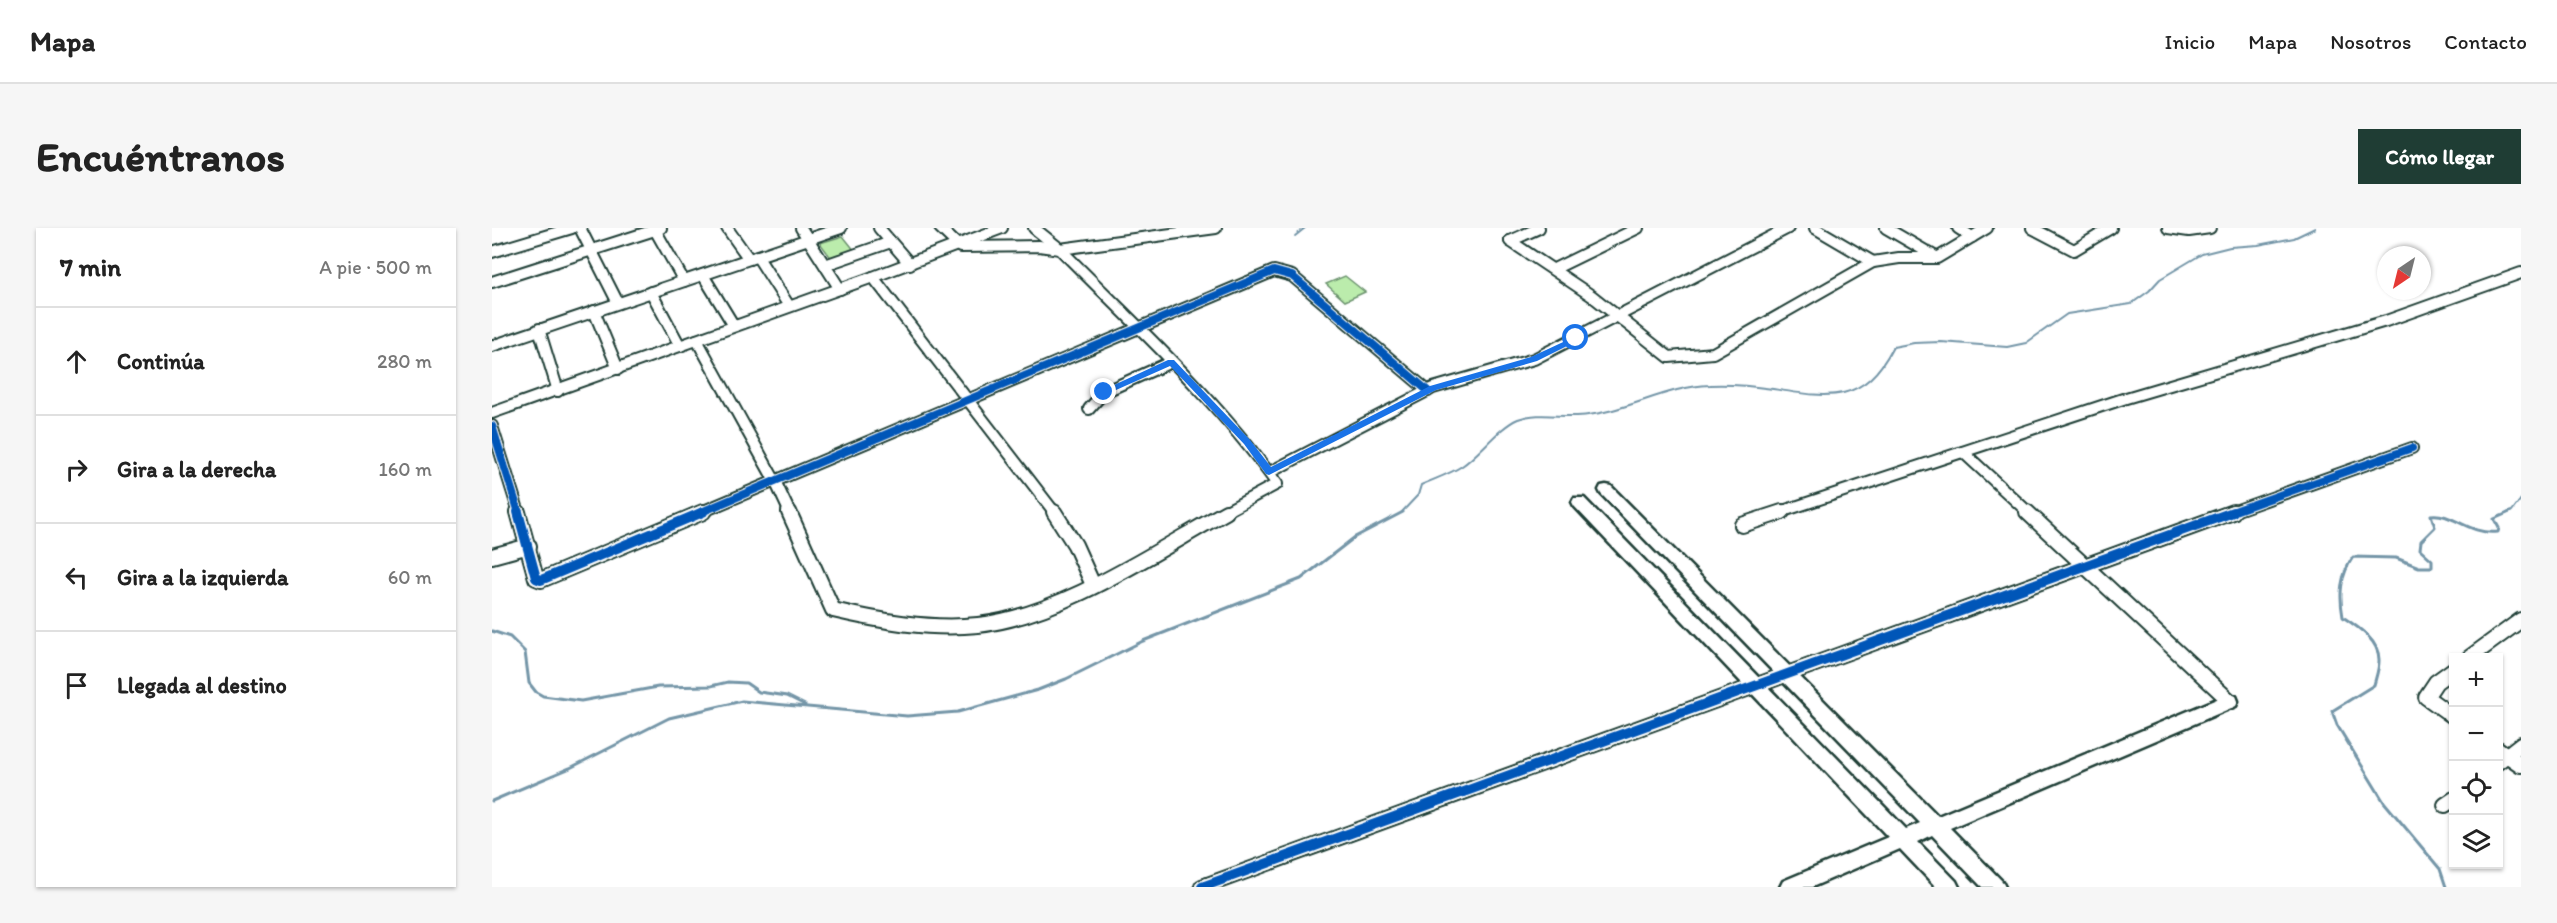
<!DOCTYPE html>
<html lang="es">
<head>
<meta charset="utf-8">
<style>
  :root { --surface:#fff; --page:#f6f6f6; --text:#222; --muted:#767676; --line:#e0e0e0; --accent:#1f3d34 }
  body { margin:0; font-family:Itim,sans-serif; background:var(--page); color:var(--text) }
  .controls { position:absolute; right:18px; bottom:18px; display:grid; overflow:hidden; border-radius:0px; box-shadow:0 2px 4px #0004 }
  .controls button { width:54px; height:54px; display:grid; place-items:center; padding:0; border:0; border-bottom:2px solid var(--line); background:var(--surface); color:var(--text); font:30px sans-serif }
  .compass { position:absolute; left:1885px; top:18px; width:54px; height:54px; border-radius:50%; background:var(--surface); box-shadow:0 2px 4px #0004; rotate:215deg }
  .stop { position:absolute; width:18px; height:18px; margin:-14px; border:4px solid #1a73e8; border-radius:50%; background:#fff }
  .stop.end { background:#1a73e8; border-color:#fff; box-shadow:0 2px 6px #0008 }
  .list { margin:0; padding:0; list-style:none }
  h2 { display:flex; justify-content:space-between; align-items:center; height:78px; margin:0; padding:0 24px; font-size:26px }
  h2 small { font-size:20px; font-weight:400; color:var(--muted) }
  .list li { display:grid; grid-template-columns:39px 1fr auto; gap:18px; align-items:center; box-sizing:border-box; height:108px; padding:0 24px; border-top:2px solid var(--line) }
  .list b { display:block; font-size:22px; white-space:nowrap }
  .list em { font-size:20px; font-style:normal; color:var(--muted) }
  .icon { flex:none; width:33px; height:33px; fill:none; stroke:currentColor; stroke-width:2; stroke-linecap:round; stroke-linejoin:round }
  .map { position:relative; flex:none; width:2029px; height:659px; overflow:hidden; border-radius:0px }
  header { display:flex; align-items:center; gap:36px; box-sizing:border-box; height:84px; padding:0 30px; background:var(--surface); border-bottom:2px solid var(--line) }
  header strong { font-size:28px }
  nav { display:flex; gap:33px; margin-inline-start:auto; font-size:21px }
  .intro { display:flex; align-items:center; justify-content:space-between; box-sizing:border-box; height:144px; padding:0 36px }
  h1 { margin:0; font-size:42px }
  .button { padding:15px 27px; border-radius:0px; background:var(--accent); color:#fff; font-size:21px; font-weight:700 }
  main { display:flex; gap:36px; padding:0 36px }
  aside { flex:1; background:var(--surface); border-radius:0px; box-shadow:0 2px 4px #0004 }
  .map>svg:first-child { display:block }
  .green { fill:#bbecac; stroke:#6d9470; stroke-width:1.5 }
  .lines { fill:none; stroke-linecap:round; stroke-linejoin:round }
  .stream-far1 { stroke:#7496a8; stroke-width:2 }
  .stream { stroke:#7496a8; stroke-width:3 }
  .minor-far1-casing { stroke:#1f3d34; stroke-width:14 }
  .minor-casing { stroke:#1f3d34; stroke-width:18 }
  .tertiary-casing { stroke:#1f3d34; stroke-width:5 }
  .minor-far1 { stroke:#fff; stroke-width:10 }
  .minor { stroke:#fff; stroke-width:14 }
  .tertiary { fill:#fff; fill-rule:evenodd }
  .cycleway-far1-casing { stroke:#fff; stroke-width:10 }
  .cycleway-casing { stroke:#fff; stroke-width:14 }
  .cycleway-far1 { stroke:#0057b8; stroke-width:8 }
  .cycleway { stroke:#0057b8; stroke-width:10 }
  .route { fill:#1a73e8 }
</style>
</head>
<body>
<header>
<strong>Mapa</strong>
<nav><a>Inicio</a><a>Mapa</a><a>Nosotros</a><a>Contacto</a></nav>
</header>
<div class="intro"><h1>Encuéntranos</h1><a class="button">Cómo llegar</a></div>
<main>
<aside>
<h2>7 min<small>A pie · 500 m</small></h2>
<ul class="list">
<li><svg class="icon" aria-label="ahead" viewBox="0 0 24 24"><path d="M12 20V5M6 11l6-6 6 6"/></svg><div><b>Continúa</b></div><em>280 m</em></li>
<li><svg class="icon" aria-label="right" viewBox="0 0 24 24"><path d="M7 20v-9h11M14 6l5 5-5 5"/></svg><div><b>Gira a la derecha</b></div><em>160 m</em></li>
<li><svg class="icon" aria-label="left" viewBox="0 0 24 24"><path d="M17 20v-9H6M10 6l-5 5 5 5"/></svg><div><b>Gira a la izquierda</b></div><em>60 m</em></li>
<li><svg class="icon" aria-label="arrive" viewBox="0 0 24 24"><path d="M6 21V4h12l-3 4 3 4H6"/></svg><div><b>Llegada al destino</b></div></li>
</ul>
</aside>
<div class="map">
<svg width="2029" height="659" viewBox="0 0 2029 659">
  <rect width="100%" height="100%" fill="#fff"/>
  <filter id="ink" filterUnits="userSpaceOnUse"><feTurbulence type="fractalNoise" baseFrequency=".0167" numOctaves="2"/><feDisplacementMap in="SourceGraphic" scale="12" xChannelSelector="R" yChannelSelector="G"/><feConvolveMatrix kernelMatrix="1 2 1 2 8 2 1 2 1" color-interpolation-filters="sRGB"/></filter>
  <g filter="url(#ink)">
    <g class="green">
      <polygon points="351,8 363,23 340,31 328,15"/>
      <polygon points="853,48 873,64 853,73 834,56"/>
    </g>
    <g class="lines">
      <g class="stream-far1">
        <polyline points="803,8 813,0"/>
        <path d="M909,285L926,267L929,257C942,251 958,246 970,238C988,226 1007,199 1026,191C1045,184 1066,189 1085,188C1131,186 1174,158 1218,157C1239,156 1260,158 1281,161C1337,170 1371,177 1401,119L1422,115L1449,114L1515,119L1534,115L1575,86L1639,76L1657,63L1668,51L1710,26L1738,19L1766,17L1802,10L1823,0"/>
        <polyline points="2015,285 2020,283 2029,271"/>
      </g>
      <g class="stream">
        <polyline points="0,403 18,409 33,424 37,455 44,464 51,468 89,473 166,459 219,458 236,454 254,455 267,464 295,468 313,477"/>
        <polyline points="0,573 78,540 177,490 250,473 415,488 466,484 546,462 574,451 651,413 809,351 863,309 911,284"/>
        <path d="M1954,659L1948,641L1892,574L1845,497L1840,483L1882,457C1884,449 1887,441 1887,433C1888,413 1866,399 1851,389C1847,367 1848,348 1861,329L1904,330L1927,339H1940V332L1928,321L1929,313L1943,299L1939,287C1961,284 1975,307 2006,304L2007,300L2002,291L2018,284"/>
      </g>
      <g class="minor-far1-casing">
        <g id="minor-far1">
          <polyline points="88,0 126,75"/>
          <polyline points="162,0 192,53"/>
          <polyline points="235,0 257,31"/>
          <polyline points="309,0 348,61"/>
          <polyline points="387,0 418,36"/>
          <polyline points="448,0 468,19 547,18 568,21 724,0"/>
          <path d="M542,0L568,21C643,97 723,169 785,256L731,285"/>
          <polyline points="1323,0 1381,34"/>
          <polyline points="1394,0 1444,29"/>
          <polyline points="1466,0 1480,9"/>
          <polyline points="1540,0 1582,22 1619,0"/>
          <polyline points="1676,0 1697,3 1718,0"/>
          <polyline points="1018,13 1100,68 1177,129 1221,125 1381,34 1407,30 1445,30 1495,0"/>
          <polyline points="1018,13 1047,0"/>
          <polyline points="0,24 80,0"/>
          <polyline points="265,28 297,78"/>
          <polyline points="333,37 399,14"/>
          <polyline points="1064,40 1146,0"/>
          <polyline points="211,47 242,98"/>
          <polyline points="381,49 563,285"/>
          <polyline points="0,54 169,0"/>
          <polyline points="159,64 188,118"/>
          <polyline points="102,83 126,141"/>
          <polyline points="47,101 66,163"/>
          <polyline points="205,112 284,255 298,285"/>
          <polyline points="0,118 349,0"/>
          <polyline points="597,181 612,164 679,134"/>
          <polyline points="0,185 381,49 510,0"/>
          <polyline points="0,198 27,285"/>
          <polyline points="1471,224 1537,285"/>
          <polyline points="778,244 941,160 1042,131 1296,0"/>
          <polyline points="207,285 782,43 800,48 936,163"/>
          <polyline points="1285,285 1634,170 1894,93 2029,45"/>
          <polyline points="1737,285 1920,220"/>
        </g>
      </g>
      <g class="minor-casing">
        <g id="minor">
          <polyline points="26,284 44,350 49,352 211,284"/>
          <path d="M297,284L341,382C388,393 437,402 486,397C569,388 662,324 734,284"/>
          <polyline points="562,284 583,317 601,357"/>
          <polyline points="1535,284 1738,473"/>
          <polyline points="1250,297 1290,284"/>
          <polyline points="0,328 37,318"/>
          <polyline points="1977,430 2029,392"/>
          <polyline points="1962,441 1944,454 1934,469 1962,489"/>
          <polyline points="2006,521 2029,537"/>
          <polyline points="2006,534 2029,516"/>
          <polyline points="1953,577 1962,571"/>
          <polyline points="710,659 1741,284"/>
        </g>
      </g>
      <g class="tertiary-casing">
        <polygon id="tertiary" points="1114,257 1119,258 1446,588 1732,468 1738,466 1744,468 1746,473 1744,478 1458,600 1510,653 1513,659 1490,659 1440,607 1426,614 1464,653 1467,659 1444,659 1408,621 1320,659 1288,659 1291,653 1396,609 1082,278 1080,274 1082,270 1092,270 1414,601 1428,595 1109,266 1107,262 1109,258"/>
      </g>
      <use href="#minor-far1" class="minor-far1"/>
      <use href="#minor" class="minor"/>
      <use href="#tertiary" class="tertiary"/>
      <g class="cycleway-far1-casing">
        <g id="cycleway-far1">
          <polyline points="0,198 27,285"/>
          <polyline points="207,285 782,43 800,48 936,163"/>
          <polyline points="1737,285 1920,220"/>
        </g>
      </g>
      <g class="cycleway-casing">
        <g id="cycleway">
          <polyline points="26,284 44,350 49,352 211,284"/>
          <polyline points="710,659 1741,284"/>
        </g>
      </g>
      <use href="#cycleway-far1" class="cycleway-far1"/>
      <use href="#cycleway" class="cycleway"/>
    </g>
  </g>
  <polygon class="route" points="1084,108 1087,109 1087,112 1045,133 944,162 777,247 774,246 752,216 678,138 615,166 607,164 676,132 682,132 758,212 779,239 938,158 1039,129"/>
</svg>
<div class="controls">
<button>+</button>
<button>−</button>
<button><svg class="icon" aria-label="locate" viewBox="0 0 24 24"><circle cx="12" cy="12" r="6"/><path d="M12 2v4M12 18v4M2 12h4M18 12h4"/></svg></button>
<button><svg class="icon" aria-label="layers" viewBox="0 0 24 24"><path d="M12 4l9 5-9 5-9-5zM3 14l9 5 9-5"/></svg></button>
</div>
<svg class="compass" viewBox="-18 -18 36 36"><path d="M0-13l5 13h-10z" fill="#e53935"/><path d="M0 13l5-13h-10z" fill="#767676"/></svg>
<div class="stop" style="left:1084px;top:110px"></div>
<div class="stop end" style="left:612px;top:164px"></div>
</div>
</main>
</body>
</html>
